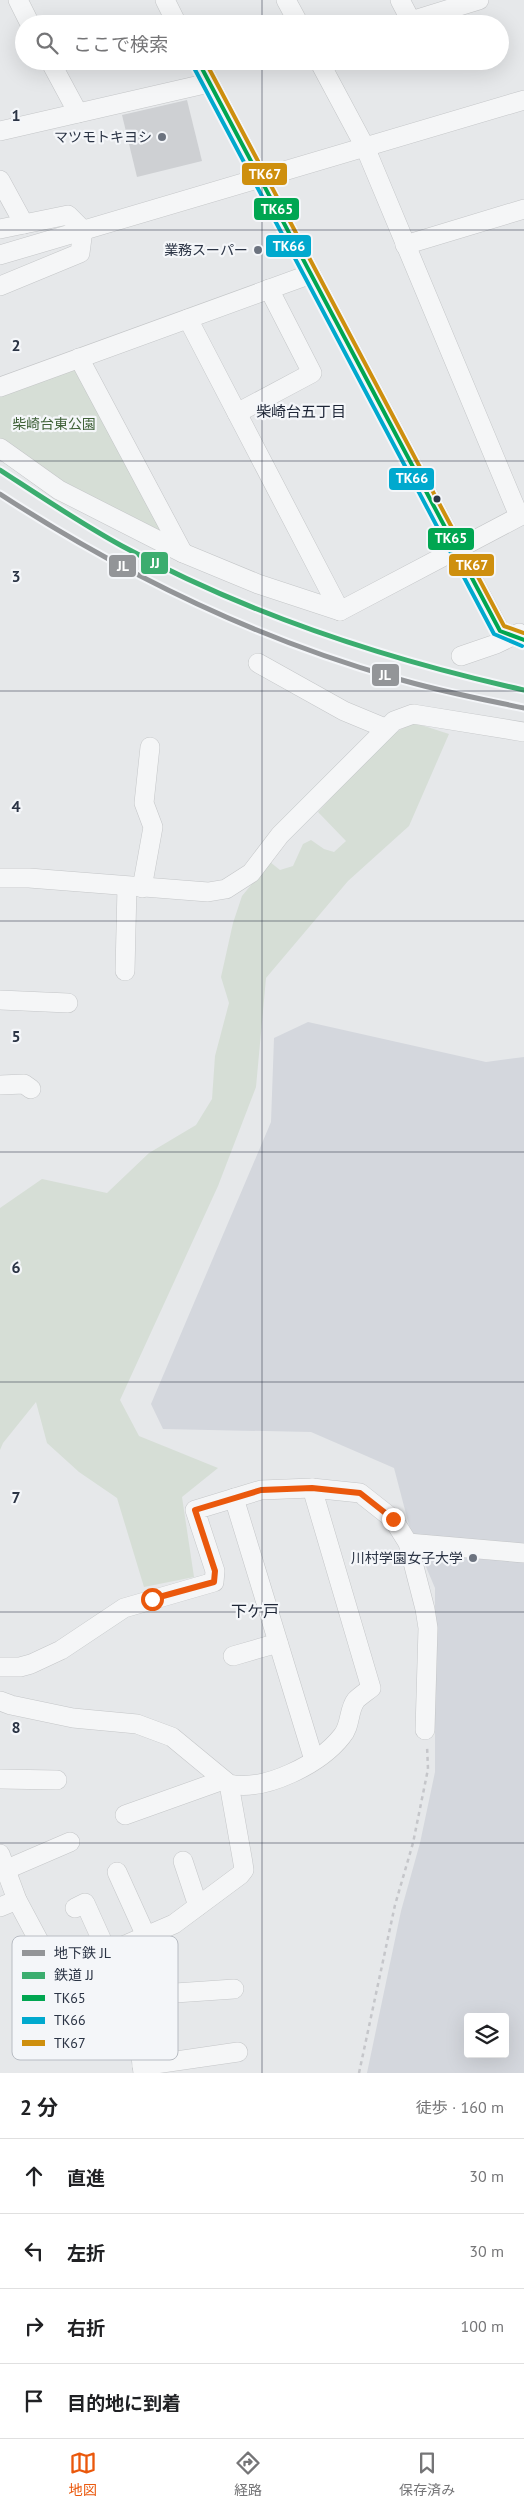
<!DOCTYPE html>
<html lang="ja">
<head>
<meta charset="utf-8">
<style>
  :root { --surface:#fff; --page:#f2f2f2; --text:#202124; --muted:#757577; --line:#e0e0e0; --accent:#ea580c }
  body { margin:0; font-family:"PT Sans","Noto Sans JP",sans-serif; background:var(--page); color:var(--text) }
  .controls { position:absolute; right:15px; bottom:15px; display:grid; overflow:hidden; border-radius:5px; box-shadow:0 5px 20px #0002 }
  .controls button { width:45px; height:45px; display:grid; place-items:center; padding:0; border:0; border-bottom:1px solid var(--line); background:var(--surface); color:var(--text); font:25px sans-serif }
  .stop { position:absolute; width:15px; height:15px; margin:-11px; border:4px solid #ea580c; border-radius:50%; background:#fff }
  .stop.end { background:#ea580c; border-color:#fff; box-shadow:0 1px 5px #0008 }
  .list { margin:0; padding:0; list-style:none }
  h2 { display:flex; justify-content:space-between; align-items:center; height:65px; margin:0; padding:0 20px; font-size:21px }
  h2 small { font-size:16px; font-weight:400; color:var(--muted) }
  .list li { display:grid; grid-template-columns:32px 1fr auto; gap:15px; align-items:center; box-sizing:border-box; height:75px; padding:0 20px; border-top:1px solid var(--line) }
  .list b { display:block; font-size:19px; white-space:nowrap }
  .list em { font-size:16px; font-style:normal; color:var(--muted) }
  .icon { flex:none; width:28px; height:28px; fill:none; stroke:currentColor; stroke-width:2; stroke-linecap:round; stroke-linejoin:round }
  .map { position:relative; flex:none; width:524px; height:2073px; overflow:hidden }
  .search { position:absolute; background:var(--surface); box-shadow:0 5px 20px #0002; left:15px; right:15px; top:15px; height:55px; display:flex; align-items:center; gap:12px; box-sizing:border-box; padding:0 18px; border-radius:28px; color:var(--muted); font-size:19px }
  .sheet { height:365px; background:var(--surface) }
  nav { display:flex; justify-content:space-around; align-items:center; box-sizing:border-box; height:70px; border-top:1px solid var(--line); background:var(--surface); font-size:14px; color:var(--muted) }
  nav a { display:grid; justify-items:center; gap:2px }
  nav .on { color:var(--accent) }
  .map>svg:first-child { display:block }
  .built { fill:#d4d7dd; fill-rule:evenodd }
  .green { fill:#d6ded6 }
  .building { fill:#ced0d3 }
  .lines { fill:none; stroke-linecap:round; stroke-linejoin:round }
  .minor-casing { stroke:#c4c6c8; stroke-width:20 }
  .path { stroke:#c5c6ca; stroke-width:2.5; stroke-dasharray:4 4; stroke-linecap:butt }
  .minor { stroke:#f5f6f7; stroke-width:19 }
  .bus-1-casing { stroke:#f4f6f9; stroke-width:8 }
  .bus-2-casing { stroke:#f4f6f9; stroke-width:8 }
  .bus-3-casing { stroke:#f4f6f9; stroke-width:8 }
  .bus-1 { stroke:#00a651; stroke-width:4 }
  .bus-2 { stroke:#00a9ce; stroke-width:4 }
  .bus-3 { stroke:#ce8f0e; stroke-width:4 }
  .rail-1-casing { stroke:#f4f6f9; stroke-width:9 }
  .rail-1 { stroke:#3bad6f; stroke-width:5 }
  .metro-1-casing { stroke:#f4f6f9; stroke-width:9 }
  .metro-1 { stroke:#939598; stroke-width:5 }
  .route { stroke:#ea580c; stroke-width:6 }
  .grid { fill:none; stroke:#2b3445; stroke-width:1; stroke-opacity:0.55 }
  .poi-dot { fill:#6c737f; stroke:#f4f6f9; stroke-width:2 }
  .bus-dot { fill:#2b3445; stroke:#f4f6f9; stroke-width:2 }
  .labels { text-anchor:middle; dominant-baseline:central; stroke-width:4.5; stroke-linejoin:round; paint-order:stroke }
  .poi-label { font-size:14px; fill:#2b3445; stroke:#f4f6f9; text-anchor:end }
  .park-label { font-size:14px; fill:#3f6138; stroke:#f4f6f9 }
  .neighbourhood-label { font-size:15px; fill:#1d2536; stroke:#f4f6f9 }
  .quarter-label { font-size:16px; fill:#1d2536; stroke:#f4f6f9 }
  .key { fill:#f4f6f9; stroke:#b8bcc3; stroke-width:1 }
  .key-label { font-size:14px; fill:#2b3445 }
  .grid-label { font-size:16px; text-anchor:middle; font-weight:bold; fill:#2b3445; stroke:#f4f6f9; stroke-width:4.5; stroke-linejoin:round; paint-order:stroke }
  .line-badge { stroke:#f4f6f9; stroke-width:2 }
  .badge-label { font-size:14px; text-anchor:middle; font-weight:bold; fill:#fff }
</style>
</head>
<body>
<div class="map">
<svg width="524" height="2073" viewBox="0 0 524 2073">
  <rect width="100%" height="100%" fill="#e6e8ea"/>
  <path class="built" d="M308,1022L486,1062L524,1057V2073H367L401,1911L420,1843L435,1772V1588L410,1529L394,1468L311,1432L163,1429L151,1404L271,1122L274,1038ZM468,2017H505V2054H468Z"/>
  <g class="green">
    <polygon points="76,365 163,526 159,533 83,495 0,442 0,393"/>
    <path d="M415,723L449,734L409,826L348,881L266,978L256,1087L218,1186L120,1400L139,1436L218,1468L182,1497L194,1577L144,1587L117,1498L79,1472L47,1443L36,1402L3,1443L0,1450V1208L42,1179L107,1193L149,1153L196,1125L212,1099L215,1056L229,1003L221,977L233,923L242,896L270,862L280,870L293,866L303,844L311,840L324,849L334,852L346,841L318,812C344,785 380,734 415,723Z"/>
  </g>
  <polygon class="building" points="187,100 202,161 137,177 122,115"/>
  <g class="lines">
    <g class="minor-casing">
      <g id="minor">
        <polyline points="18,0 30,24"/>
        <polyline points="165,0 177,24"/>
        <polyline points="286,0 299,24"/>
        <polyline points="400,0 411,21"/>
        <polyline points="401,24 479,0"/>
        <polyline points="50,61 78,113"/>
        <polyline points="198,61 500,631 524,640"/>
        <polyline points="319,61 365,147 519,516"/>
        <polyline points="0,131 209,83"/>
        <polyline points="0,180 24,224 0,229"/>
        <polyline points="405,245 524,209"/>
        <polyline points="0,255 524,100"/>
        <polyline points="0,286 80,253 83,230 68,215 24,224"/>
        <polyline points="188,319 340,611"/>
        <polyline points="79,358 183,553"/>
        <polyline points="0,387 311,274"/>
        <polyline points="237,413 312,373 269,289"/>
        <polyline points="0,448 59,490 183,553 258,584 340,611 524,514"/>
        <polyline points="461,656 496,644 519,633"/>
        <polyline points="258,663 344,711 385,728"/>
        <polyline points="0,878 29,878 208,892 226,889 251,873 280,835 394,721 413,714 524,732"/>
        <polyline points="142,888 153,827 144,803 150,747"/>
        <polyline points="125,971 127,887"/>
        <polyline points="0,1000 68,1003"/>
        <polyline points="0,1085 24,1084 31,1089"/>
        <polyline points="234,1498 314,1760"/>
        <polyline points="408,1543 524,1553"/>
        <polyline points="233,1656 278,1643"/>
        <polyline points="0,1667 20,1667 31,1664 61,1650 124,1608 214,1582 215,1571 195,1510 261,1490 312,1488 360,1493 393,1519 408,1543 425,1609 428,1628 425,1730"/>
        <path d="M0,1701L11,1705L73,1718L137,1724L172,1737L229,1784C265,1792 320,1764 342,1736C351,1726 348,1710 356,1700C360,1696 366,1692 371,1688L312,1488"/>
        <polyline points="0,1779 57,1780"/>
        <polyline points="125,1815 223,1780"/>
        <polyline points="0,1854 17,1900 65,1990 89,1997 116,1997 234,1989"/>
        <polyline points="183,1861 198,1906"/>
        <polyline points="5,1870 70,1842"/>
        <polyline points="117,1872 146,1936"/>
        <polyline points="0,1907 17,1900"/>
        <polyline points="75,1908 85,1903 136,2016 143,2073"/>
        <polyline points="109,1952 174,1924 240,1875 244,1870 243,1863 229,1784"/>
        <polyline points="42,2034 74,2030 89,1997"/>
        <polyline points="142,2066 238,2052"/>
      </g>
    </g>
    <polyline class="path" points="359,2073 395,1905 413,1843 428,1769 427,1745"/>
    <use href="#minor" class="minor"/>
    <g class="bus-1-casing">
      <polyline id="bus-1" points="198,61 500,631 524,640"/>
    </g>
    <g class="bus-2-casing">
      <polyline id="bus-2" points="192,64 494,634 522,646"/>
    </g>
    <g class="bus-3-casing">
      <polyline id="bus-3" points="205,61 504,626 524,633"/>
    </g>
    <use href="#bus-1" class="bus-1"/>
    <use href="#bus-2" class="bus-2"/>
    <use href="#bus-3" class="bus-3"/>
    <g class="rail-1-casing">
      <path id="rail-1" d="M0,470C40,496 80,523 122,546C249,615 384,659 524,690"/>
    </g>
    <use href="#rail-1" class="rail-1"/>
    <g class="metro-1-casing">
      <path id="metro-1" d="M0,494C123,574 254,638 395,678C438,691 481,699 524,708"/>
    </g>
    <use href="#metro-1" class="metro-1"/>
  </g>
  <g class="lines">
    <polyline class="route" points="152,1599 214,1582 215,1571 195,1510 261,1490 312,1488 360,1493 393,1519"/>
  </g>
  <path class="grid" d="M262,0V24M262,61V2073M0,230H524M0,461H524M0,691H524M0,921H524M0,1152H524M0,1382H524M0,1612H524M0,1843H524"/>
  <g class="poi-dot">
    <circle cx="162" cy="137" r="5"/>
    <circle cx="258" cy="250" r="5"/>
    <circle cx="473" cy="1558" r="5"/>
  </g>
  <circle class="bus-dot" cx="437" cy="499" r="4.5"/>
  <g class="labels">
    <g class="poi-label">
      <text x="152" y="137">マツモトキヨシ</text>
      <text x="248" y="250">業務スーパー</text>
      <text x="463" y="1558">川村学園女子大学</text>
    </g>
    <g class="park-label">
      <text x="54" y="424">柴崎台東公園</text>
    </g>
    <g class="neighbourhood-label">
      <text x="301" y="411">柴崎台五丁目</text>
    </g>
    <g class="quarter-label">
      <text x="255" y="1611">下ケ戸</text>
    </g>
  </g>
  <rect x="12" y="1936" width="166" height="124" rx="8" class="key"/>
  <rect x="22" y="1950" width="23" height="6" fill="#939598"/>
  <rect x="22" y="1972" width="23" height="7" fill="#3bad6f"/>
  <rect x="22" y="1995" width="23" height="6" fill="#00a651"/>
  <rect x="22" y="2017" width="23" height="7" fill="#00a9ce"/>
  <rect x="22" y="2040" width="23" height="6" fill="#ce8f0e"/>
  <g class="key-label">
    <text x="54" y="1958">地下鉄 JL</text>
    <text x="54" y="1980">鉄道 JJ</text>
    <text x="54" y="2003">TK65</text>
    <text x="54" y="2025">TK66</text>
    <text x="54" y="2048">TK67</text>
  </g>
  <g class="grid-label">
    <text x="16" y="121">1</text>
    <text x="16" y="351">2</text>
    <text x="16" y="582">3</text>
    <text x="16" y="812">4</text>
    <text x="16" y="1042">5</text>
    <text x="16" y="1273">6</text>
    <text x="16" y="1503">7</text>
    <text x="16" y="1733">8</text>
  </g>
  <g class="line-badge">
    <rect x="241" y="162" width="47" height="24" rx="5" fill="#ce8f0e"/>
    <rect x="253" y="197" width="47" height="24" rx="5" fill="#00a651"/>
    <rect x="265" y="234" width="47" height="24" rx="5" fill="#00a9ce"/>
    <rect x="388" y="467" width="47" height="24" rx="5" fill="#00a9ce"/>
    <rect x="427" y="527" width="48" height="24" rx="5" fill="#00a651"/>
    <rect x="140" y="551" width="29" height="24" rx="5" fill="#3bad6f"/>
    <rect x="448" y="553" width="47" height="24" rx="5" fill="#ce8f0e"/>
    <rect x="108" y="554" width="29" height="24" rx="5" fill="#939598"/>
    <rect x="371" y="663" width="29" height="24" rx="5" fill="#939598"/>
  </g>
  <g class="badge-label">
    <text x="265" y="179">TK67</text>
    <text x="277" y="214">TK65</text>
    <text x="289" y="251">TK66</text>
    <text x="412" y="483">TK66</text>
    <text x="451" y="543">TK65</text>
    <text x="155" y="568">JJ</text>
    <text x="472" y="570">TK67</text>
    <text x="123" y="571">JL</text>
    <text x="385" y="680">JL</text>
  </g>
</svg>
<div class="controls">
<button><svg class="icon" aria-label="layers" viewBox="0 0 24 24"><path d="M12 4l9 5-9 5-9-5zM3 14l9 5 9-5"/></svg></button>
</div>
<div class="stop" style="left:152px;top:1599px"></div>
<div class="stop end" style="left:393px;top:1519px"></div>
<div class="search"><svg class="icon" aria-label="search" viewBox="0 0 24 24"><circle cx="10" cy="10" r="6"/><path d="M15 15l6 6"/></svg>ここで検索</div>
</div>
<section class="sheet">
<h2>2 分<small>徒歩 · 160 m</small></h2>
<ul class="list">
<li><svg class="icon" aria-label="ahead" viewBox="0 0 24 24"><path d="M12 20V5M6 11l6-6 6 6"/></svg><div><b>直進</b></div><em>30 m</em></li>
<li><svg class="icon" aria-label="left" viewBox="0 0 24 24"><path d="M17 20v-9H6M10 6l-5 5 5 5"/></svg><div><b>左折</b></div><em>30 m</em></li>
<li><svg class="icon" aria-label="right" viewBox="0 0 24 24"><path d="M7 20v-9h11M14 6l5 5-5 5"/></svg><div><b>右折</b></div><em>100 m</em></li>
<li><svg class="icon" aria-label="arrive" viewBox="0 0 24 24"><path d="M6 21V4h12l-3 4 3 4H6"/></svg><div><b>目的地に到着</b></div></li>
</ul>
</section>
<nav>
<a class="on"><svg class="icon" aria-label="map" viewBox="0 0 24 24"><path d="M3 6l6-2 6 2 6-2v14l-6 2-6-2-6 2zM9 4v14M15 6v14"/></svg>地図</a>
<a><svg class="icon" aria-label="directions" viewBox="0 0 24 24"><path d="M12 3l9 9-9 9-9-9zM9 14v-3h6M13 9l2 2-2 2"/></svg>経路</a>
<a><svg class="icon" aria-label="saved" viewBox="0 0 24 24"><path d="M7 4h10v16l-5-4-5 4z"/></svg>保存済み</a>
</nav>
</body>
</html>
